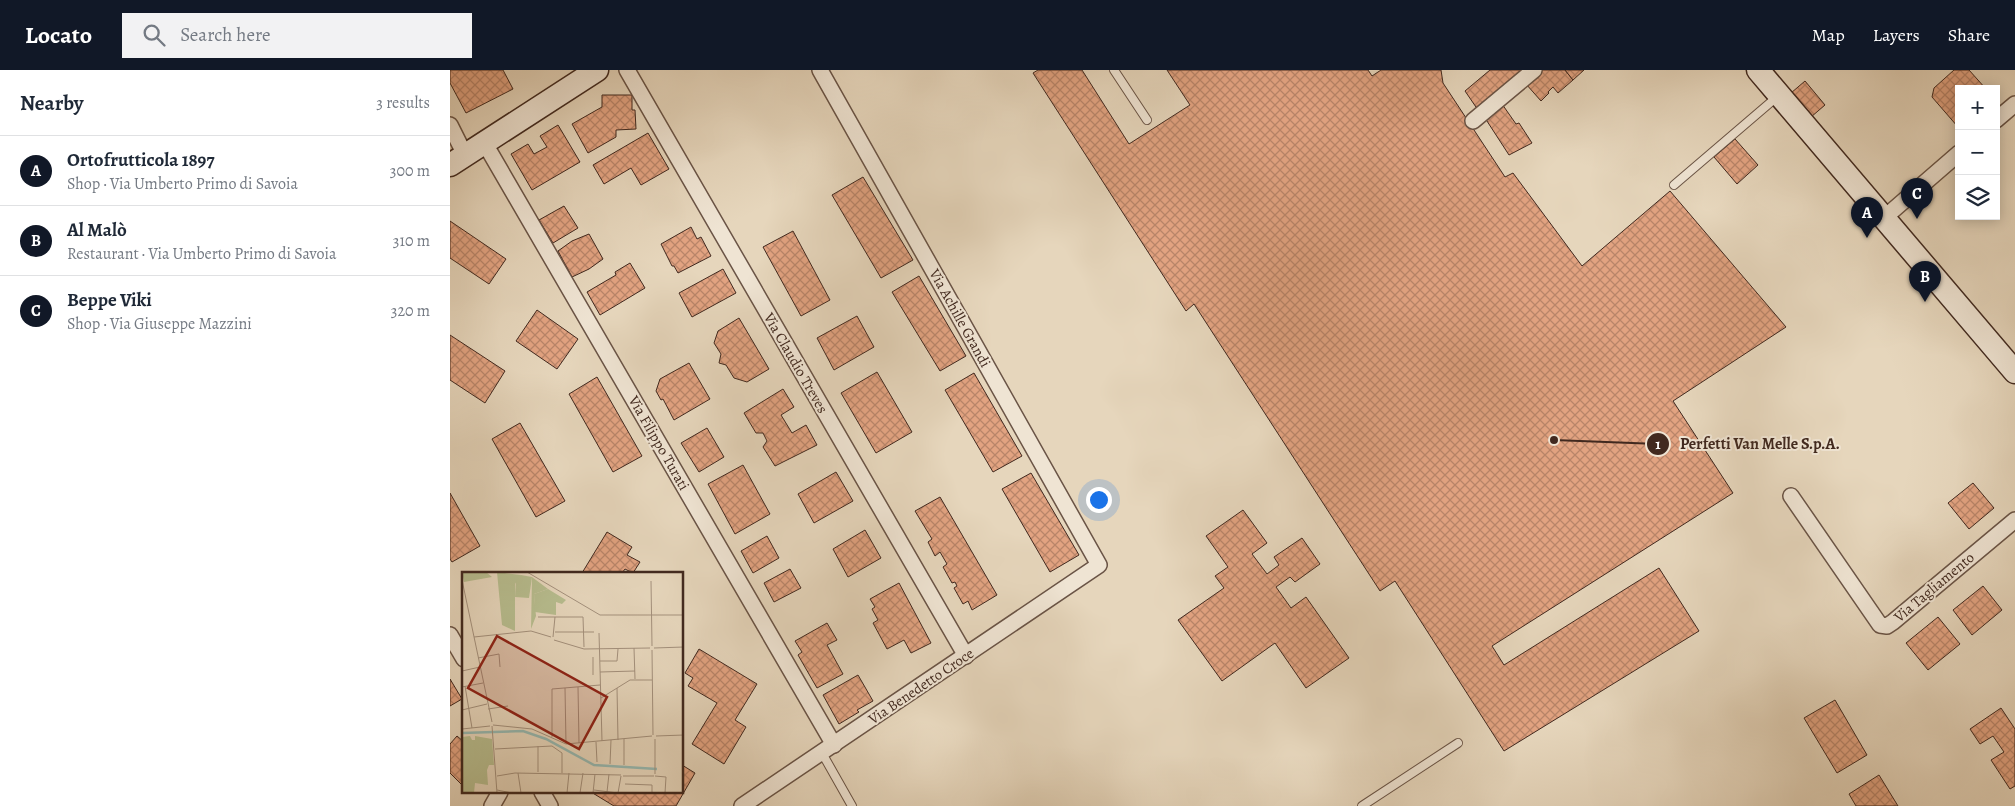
<!DOCTYPE html>
<html lang="en">
<head>
<meta charset="utf-8">
<style>
  :root { --surface:#fff; --page:#f2f2f3; --text:#1f2937; --muted:#747a83; --line:#e0e1e3; --accent:#111827 }
  body { margin:0; font-family:Alegreya,serif; background:var(--page); color:var(--text) }
  .controls { position:absolute; right:15px; top:15px; display:grid; overflow:hidden; border-radius:0px; box-shadow:0 2px 12px #0003 }
  .controls button { width:45px; height:45px; display:grid; place-items:center; padding:0; border:0; border-bottom:1px solid var(--line); background:var(--surface); color:var(--text); font:25px sans-serif }
  .you { position:absolute; left:648px; top:429px; width:18px; height:18px; margin:-12px; border:4px solid #fff; border-radius:50%; background:#1a73e8; box-shadow:0 0 0 8px #1a73e833 }
  .badge { display:grid; place-items:center; width:32px; height:32px; border-radius:50%; background:var(--accent); color:#fff; font-size:16px; font-weight:700 }
  .pin { position:absolute; translate:-50% -41px; filter:drop-shadow(0 1px 2px #0008) }
  .pin::after { content:''; position:absolute; top:26px; width:18px; height:15px; background:inherit; clip-path:polygon(0 0,100% 0,50% 100%) }
  .list { margin:0; padding:0; list-style:none }
  h2 { display:flex; justify-content:space-between; align-items:center; height:65px; margin:0; padding:0 20px; font-size:21px }
  h2 small { font-size:16px; font-weight:400; color:var(--muted) }
  .list li { display:grid; grid-template-columns:32px 1fr auto; gap:15px; align-items:center; box-sizing:border-box; height:70px; padding:0 20px; border-top:1px solid var(--line) }
  .list b { display:block; font-size:19px; white-space:nowrap }
  .list p { margin:0; font-size:16px; white-space:nowrap; color:var(--muted) }
  .list em { font-size:16px; font-style:normal; color:var(--muted) }
  .icon { flex:none; width:28px; height:28px; fill:none; stroke:currentColor; stroke-width:2; stroke-linecap:round; stroke-linejoin:round }
  .map { position:relative; flex:none; width:1565px; height:736px; overflow:hidden }
  header { display:flex; align-items:center; gap:30px; box-sizing:border-box; height:70px; padding:0 25px; background:var(--accent); color:#fff }
  header strong { font-size:24px }
  nav { display:flex; gap:28px; margin-inline-start:auto; font-size:18px }
  .search { width:350px; height:45px; background:var(--page); display:flex; align-items:center; gap:12px; box-sizing:border-box; padding:0 18px; border-radius:0px; color:var(--muted); font-size:19px }
  main { display:flex }
  aside { flex:1; background:var(--surface) }
  .map>svg:first-child { display:block }
  .building { fill:url(#building-cross-hatch); stroke:#41291f }
  .lines { fill:none; stroke-linecap:round; stroke-linejoin:round }
  .lane-casing { stroke:#6a5446; stroke-width:10 }
  .street-casing { stroke:#6a5446; stroke-width:18 }
  .secondary-casing { stroke:#41291f; stroke-width:25 }
  .lane { stroke:#efe4d3; stroke-width:8 }
  .street { stroke:#efe4d3; stroke-width:15 }
  .secondary { stroke:#efe4d3; stroke-width:22 }
  .labels { text-anchor:middle; dominant-baseline:central; stroke-width:4; stroke-linejoin:round; paint-order:stroke }
  .street-label { font-size:15px; fill:#41291f; stroke:#efe4d3 }
  .inset-river { fill:none; stroke:#96b9b2; stroke-width:2.5 }
  .inset-road { fill:none; stroke:#a4917d; stroke-width:1 }
  .view { fill:#8f2418; fill-opacity:0.15; stroke:#8f2418; stroke-width:2.5 }
  .inset-edge { fill:none; stroke:#41291f; stroke-width:2.5 }
  .leader { fill:none; stroke:#41291f; stroke-width:2 }
  .callout-dot { fill:#41291f; stroke:#efe4d3; stroke-width:2 }
  .mark-label { font-size:15px; text-anchor:middle; font-weight:bold; fill:#fff }
  .callout-label { font-size:16px; text-anchor:middle; font-weight:bold; fill:#41291f; stroke:#efe4d3; stroke-width:4; stroke-linejoin:round; paint-order:stroke }
</style>
</head>
<body>
<header>
<strong>Locato</strong>
<div class="search"><svg class="icon" aria-label="search" viewBox="0 0 24 24"><circle cx="10" cy="10" r="6"/><path d="M15 15l6 6"/></svg>Search here</div>
<nav><a>Map</a><a>Layers</a><a>Share</a></nav>
</header>
<main>
<aside>
<h2>Nearby<small>3 results</small></h2>
<ul class="list">
<li><span class="badge">A</span><div><b>Ortofrutticola 1897</b><p>Shop · Via Umberto Primo di Savoia</p></div><em>300 m</em></li>
<li><span class="badge">B</span><div><b>Al Malò</b><p>Restaurant · Via Umberto Primo di Savoia</p></div><em>310 m</em></li>
<li><span class="badge">C</span><div><b>Beppe Viki</b><p>Shop · Via Giuseppe Mazzini</p></div><em>320 m</em></li>
</ul>
</aside>
<div class="map">
<svg width="1565" height="736" viewBox="0 0 1565 736">
  <defs>
    <pattern id="building-cross-hatch" width="8" height="8" patternUnits="userSpaceOnUse" patternTransform="scale(1.25)"><rect width="8" height="8" fill="#e2a381"/><path d="M0 0l8 8M0 8l8-8" fill="none" stroke="#b98569"/></pattern>
  </defs>
  <rect width="100%" height="100%" fill="#e6d6bc"/>
  <filter id="stains"><feTurbulence type="fractalNoise" baseFrequency=".004" numOctaves="4"/><feColorMatrix values="0 0 0 0 .2 0 0 0 0 .09 0 0 0 0 .02 0 0 0 .5 -.17"/></filter>
  <radialGradient id="worn" r=".72"><stop offset=".6" stop-color="#630" stop-opacity="0"/><stop offset="1" stop-color="#630" stop-opacity=".3"/></radialGradient>
  <g class="building">
    <polygon points="0,0 53,0 63,19 16,43 0,13"/>
    <polygon points="588,0 632,0 679,74 740,35 717,0 918,0 922,6 931,0 991,0 993,13 1055,107 1063,103 1132,196 1220,121 1336,257 1223,331 1283,423 1042,576 1054,595 1209,498 1249,561 1054,681 945,511 930,521 744,234 736,241 583,3"/>
    <polygon points="1040,0 1076,0 1028,40 1015,21"/>
    <polygon points="1092,0 1115,0 1123,10 1108,23 1103,17 1098,22 1099,23 1091,31 1076,14"/>
    <polygon points="1115,0 1134,0 1123,10"/>
    <polygon points="1504,0 1519,0 1536,19 1509,19 1508,57 1482,27 1484,18"/>
    <polygon points="1355,11 1375,35 1361,47 1341,23"/>
    <polygon points="152,25 182,25 182,40 185,40 186,59 166,60 166,67 138,83 122,54 152,37"/>
    <polygon points="1052,34 1066,54 1069,53 1082,73 1059,85 1035,48"/>
    <polygon points="108,55 130,92 82,120 61,84 78,74 84,84 97,77 90,66"/>
    <polygon points="198,63 219,99 191,115 181,98 154,114 143,95"/>
    <polygon points="1285,69 1308,95 1287,114 1264,87"/>
    <polygon points="413,107 463,190 431,208 382,125"/>
    <polygon points="114,136 128,158 103,173 89,150"/>
    <polygon points="0,151 56,189 39,214 0,188"/>
    <polygon points="241,157 247,169 251,167 261,186 228,203 224,196 222,196 211,174"/>
    <polygon points="343,161 380,230 351,246 313,177"/>
    <polygon points="139,164 153,189 139,199 122,207 108,181 122,171"/>
    <polygon points="180,193 195,218 150,245 137,222 166,205 165,202"/>
    <polygon points="273,199 286,223 242,247 229,223"/>
    <polygon points="469,206 516,286 490,301 442,222"/>
    <polygon points="87,240 128,269 107,299 66,271"/>
    <polygon points="407,246 424,277 384,300 367,268"/>
    <polygon points="289,248 319,299 297,312 284,308 276,295 269,293 271,284 264,273 268,261"/>
    <polygon points="0,265 55,301 35,333 0,310"/>
    <polygon points="239,293 260,329 224,350 213,329 211,330 206,321 210,309"/>
    <polygon points="427,302 462,362 426,383 391,323"/>
    <polygon points="524,303 572,386 543,402 495,320"/>
    <polygon points="147,307 192,386 163,402 119,324"/>
    <polygon points="333,319 344,337 331,345 342,363 356,355 367,375 325,396 313,377 317,371 313,363 306,363 294,343"/>
    <polygon points="70,353 115,431 86,447 42,369"/>
    <polygon points="257,358 274,387 249,402 231,373"/>
    <polygon points="293,395 320,444 285,464 258,414"/>
    <polygon points="386,402 403,431 364,453 348,424"/>
    <polygon points="581,403 629,485 600,502 552,419"/>
    <polygon points="1523,413 1544,438 1519,459 1498,433"/>
    <polygon points="0,423 30,476 2,492 0,489"/>
    <polygon points="490,427 547,525 522,540 518,531 513,534 504,518 507,516 505,512 502,513 493,497 497,494 490,482 485,486 478,472 482,469 465,441"/>
    <polygon points="793,440 817,473 802,484 817,504 829,495 824,487 852,468 870,494 845,512 840,507 826,517 841,538 856,527 899,588 856,618 825,573 772,611 728,550 774,518 765,506 778,497 756,466"/>
    <polygon points="415,460 431,488 398,507 383,479"/>
    <polygon points="157,462 182,477 177,485 190,492 183,503 175,499 172,503 132,503"/>
    <polygon points="317,466 329,488 303,503 291,481"/>
    <polygon points="340,499 351,518 324,532 314,513"/>
    <polygon points="449,513 481,573 461,583 454,570 437,579 423,553 428,550 422,539 425,537 420,529"/>
    <polygon points="1533,516 1552,540 1522,565 1503,540"/>
    <polygon points="1488,547 1510,574 1478,600 1456,573"/>
    <polygon points="377,553 387,570 377,575 393,604 367,618 348,585 352,582 345,571"/>
    <polygon points="249,579 307,614 285,650 296,657 274,694 242,674 267,633 238,616 243,608 235,603"/>
    <polygon points="408,605 423,631 407,640 409,642 389,654 373,625"/>
    <polygon points="0,609 12,629 0,636"/>
    <polygon points="1385,630 1417,685 1387,703 1354,648"/>
    <polygon points="1551,638 1565,659 1565,716 1560,719 1541,690 1554,682 1543,666 1530,674 1520,659"/>
    <polygon points="7,666 14,672 14,717 0,703 0,674"/>
    <polygon points="232,695 245,703 226,736 164,736 141,722 232,722"/>
    <polygon points="1429,705 1448,736 1406,736 1399,724"/>
  </g>
  <g class="lines">
    <g class="lane-casing">
      <g id="lane">
        <polyline points="664,0 697,50"/>
        <polyline points="1224,115 1328,26"/>
        <polyline points="372,683 402,736"/>
        <polyline points="912,736 1008,673"/>
      </g>
    </g>
    <g class="street-casing">
      <g id="street">
        <polyline points="177,0 516,586"/>
        <polyline points="1546,50 1565,34"/>
        <polyline points="1023,51 1084,0"/>
        <polyline points="0,55 15,85"/>
        <polyline points="34,72 384,675"/>
        <polyline points="1434,148 1509,83"/>
        <polyline points="1341,426 1430,555 1437,556 1443,552 1565,450"/>
        <polyline points="0,565 14,589"/>
        <polyline points="92,722 100,736"/>
        <polyline points="42,736 50,722"/>
        <polyline points="292,736 649,495 370,0"/>
      </g>
    </g>
    <g class="secondary-casing">
      <g id="secondary">
        <polyline points="1308,0 1565,302"/>
        <polyline points="0,95 147,0"/>
      </g>
    </g>
    <use href="#lane" class="lane"/>
    <use href="#street" class="street"/>
    <use href="#secondary" class="secondary"/>
  </g>
  <g class="labels">
    <g class="street-label">
      <text transform="translate(510 248) rotate(61)">Via Achille Grandi</text>
      <text transform="translate(346 293) rotate(60)">Via Claudio Treves</text>
      <text transform="translate(209 373) rotate(60)">Via Filippo Turati</text>
      <text transform="translate(1484 517) rotate(-40)">Via Tagliamento</text>
      <text transform="translate(471 616) rotate(-34)">Via Benedetto Croce</text>
    </g>
  </g>
  <g transform="translate(12 502)">
    <rect width="221" height="221" fill="#e6d6bc"/>
    <path d="M59,3L70,5L67,26L53,25L54,6Z" fill="#b7bd8f"/>
    <path d="M35,0L59,3L53,12V59L40,53ZM70,5L86,17L72,22L74,44L69,57Z" fill="#b7bd8f"/>
    <path d="M0,0H24L30,5L2,10ZM86,17L104,28L100,32L94,30V43L73,40L72,22ZM8,164L10,168H13V164L30,167L32,193H27L25,198L26,213L13,211L12,221H0V165Z" fill="#b7bd8f"/>
    <path class="inset-river" d="M0,161L61,159L84,167L132,193L195,197"/>
    <path class="inset-road" d="M65,0L138,43H222M0,8L30,150M189,9L190,74M76,45H121L122,75M93,60H132M137,61L140,169M12,65L69,59L89,65M91,65L93,45M92,68L122,77L188,76M172,76L173,107M192,76L222,75M190,78L191,163M131,85V103M16,86L37,82L38,95M138,89H155L156,77M0,99L18,95M138,100L173,99M3,114L10,156M0,115L21,111M116,115L117,171M103,116L104,172M155,116L156,168M139,126L168,108H190M26,137L46,134M0,138L25,132M31,153L70,157L104,172L190,164M30,154L35,221M0,157L28,154M194,164L222,163M90,165V117L138,113M134,170L135,190M33,177L90,174L100,181V201M148,192L149,168M162,193V167M76,200V174M53,201L159,203M56,201L59,221M193,202V167M35,204L53,201M161,204H192M193,204L204,205L203,221M163,212L190,213V221M35,218L50,221M132,218L156,221M145,220L147,202M105,221L107,201M118,221L121,201M131,221L133,202M156,221L159,204"/>
    <path class="view" d="M35,64L145,125L117,177L6,116Z"/>
    <rect width="221" height="221" class="inset-edge"/>
  </g>
  <path class="leader" d="M1104 370L1208 374"/>
  <g class="callout-dot">
    <circle cx="1104" cy="370" r="5"/>
    <circle cx="1208" cy="374" r="12"/>
  </g>
  <g class="mark-label">
    <text x="1208" y="379">1</text>
  </g>
  <g class="callout-label">
    <text x="1310" y="379">Perfetti Van Melle S.p.A.</text>
  </g>
  <rect width="100%" height="100%" filter="url(#stains)"/>
  <rect width="100%" height="100%" fill="url(#worn)"/>
</svg>
<div class="controls">
<button>+</button>
<button>−</button>
<button><svg class="icon" aria-label="layers" viewBox="0 0 24 24"><path d="M12 4l9 5-9 5-9-5zM3 14l9 5 9-5"/></svg></button>
</div>
<div class="you"></div>
<div class="pin badge" style="left:1417px;top:168px">A</div>
<div class="pin badge" style="left:1475px;top:232px">B</div>
<div class="pin badge" style="left:1467px;top:149px">C</div>
</div>
</main>
</body>
</html>
